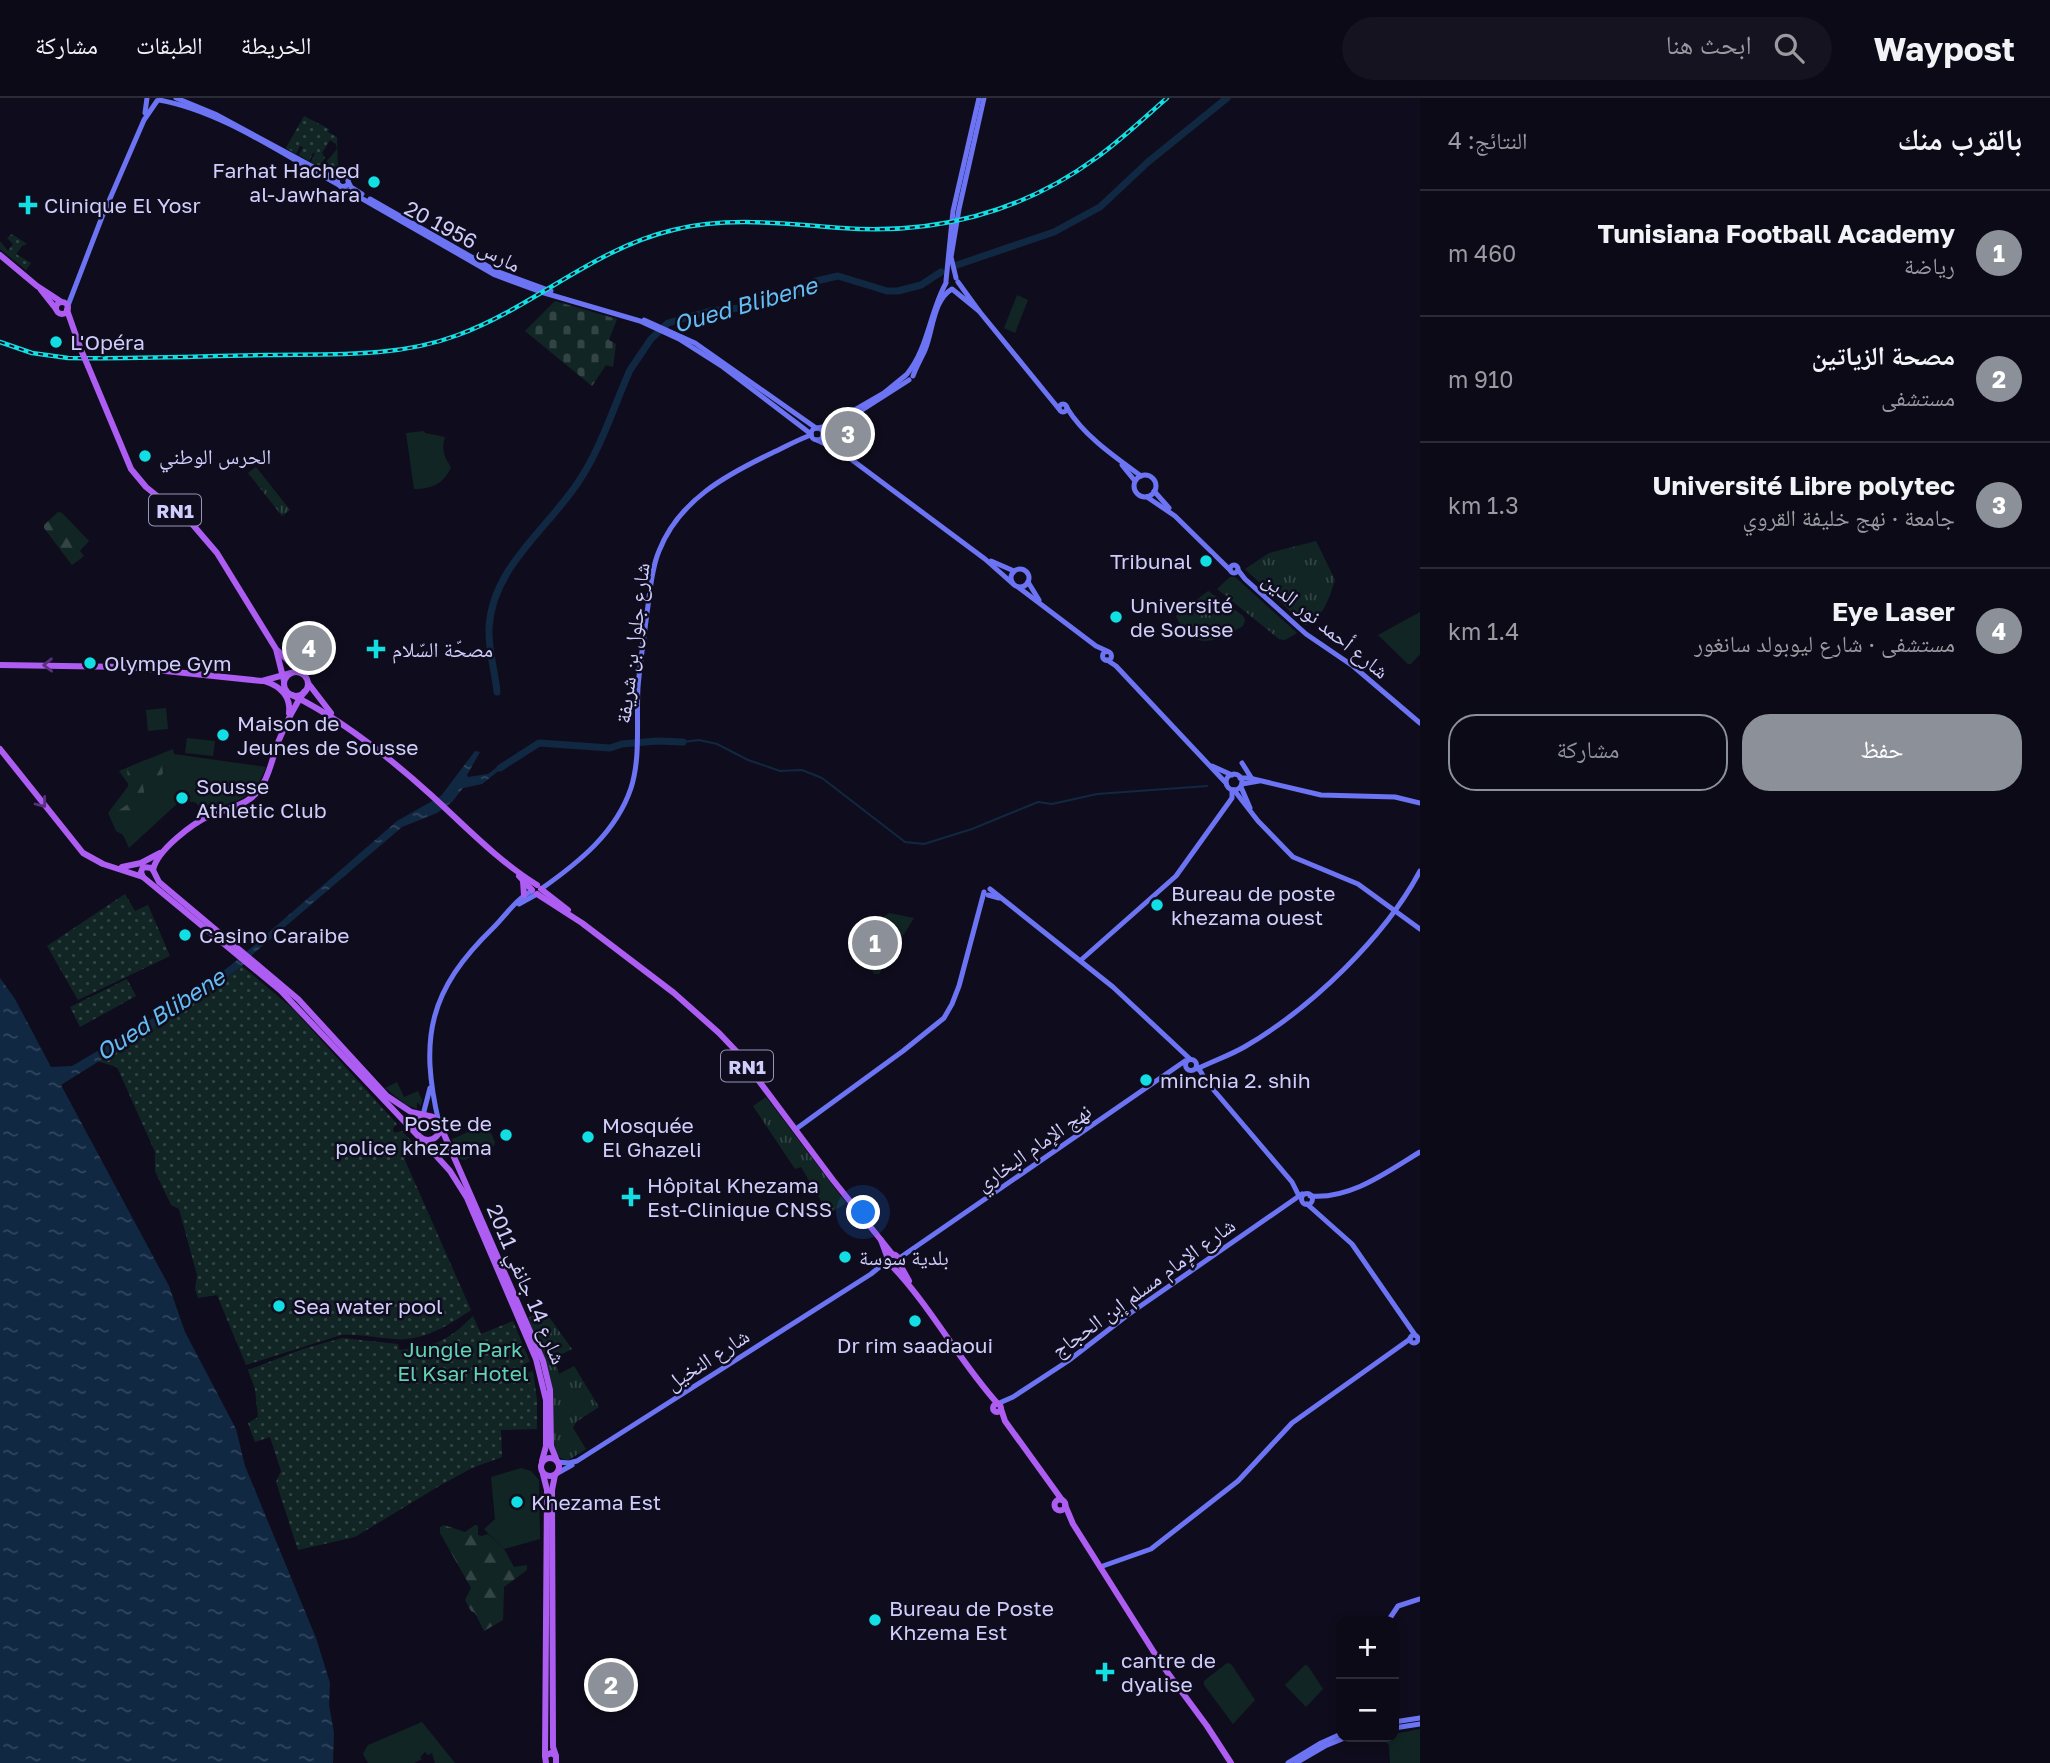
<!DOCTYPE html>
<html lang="ar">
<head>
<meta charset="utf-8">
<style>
  :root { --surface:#0b0a16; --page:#14131f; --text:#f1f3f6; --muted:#9a9aa1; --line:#2b2b35; --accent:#8c9099 }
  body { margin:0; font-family:"Golos Text","Noto Naskh Arabic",sans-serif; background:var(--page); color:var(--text); direction:rtl }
  .controls { position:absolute; right:21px; bottom:21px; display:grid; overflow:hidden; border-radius:14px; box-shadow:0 4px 10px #0003 }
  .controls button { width:63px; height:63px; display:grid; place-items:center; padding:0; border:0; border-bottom:2px solid var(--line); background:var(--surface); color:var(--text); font:35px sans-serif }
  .you { position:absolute; left:864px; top:1115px; width:24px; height:24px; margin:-18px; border:5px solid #fff; border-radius:50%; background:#1a73e8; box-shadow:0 0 0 10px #1a73e833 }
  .badge { display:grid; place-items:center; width:46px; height:46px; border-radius:50%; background:var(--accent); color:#fff; font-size:23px; font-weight:700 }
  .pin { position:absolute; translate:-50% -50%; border:4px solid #fff; box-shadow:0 2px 7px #0006 }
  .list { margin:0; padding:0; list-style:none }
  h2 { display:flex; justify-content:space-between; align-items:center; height:91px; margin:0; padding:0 28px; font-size:30px }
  h2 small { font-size:23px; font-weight:400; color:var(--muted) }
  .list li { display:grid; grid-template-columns:46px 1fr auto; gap:21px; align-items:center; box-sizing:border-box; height:126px; padding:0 28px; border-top:2px solid var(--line) }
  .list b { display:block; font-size:26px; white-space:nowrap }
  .list p { margin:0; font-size:23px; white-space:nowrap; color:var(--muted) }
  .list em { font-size:23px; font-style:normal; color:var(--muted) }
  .actions { display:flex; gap:14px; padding:21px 28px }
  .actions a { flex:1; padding:16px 0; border:2px solid var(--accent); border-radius:28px; text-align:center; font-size:24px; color:var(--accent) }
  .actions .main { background:var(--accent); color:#fff }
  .icon { flex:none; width:38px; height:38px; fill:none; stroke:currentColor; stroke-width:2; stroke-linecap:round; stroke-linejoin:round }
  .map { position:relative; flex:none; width:1420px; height:1665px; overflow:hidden; direction:ltr }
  header { display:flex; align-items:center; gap:42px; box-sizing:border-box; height:98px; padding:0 35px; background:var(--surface); border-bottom:2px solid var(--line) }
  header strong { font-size:33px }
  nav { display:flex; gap:38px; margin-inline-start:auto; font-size:24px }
  .search { width:490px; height:63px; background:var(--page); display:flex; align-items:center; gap:18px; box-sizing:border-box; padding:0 24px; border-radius:38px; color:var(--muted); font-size:26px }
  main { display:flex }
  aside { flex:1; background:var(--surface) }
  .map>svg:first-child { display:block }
  .grass { fill:#112624 }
  .forest { fill:url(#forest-firs) }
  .cemetery { fill:url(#cemetery-stones) }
  .park { fill:url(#park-tufts) }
  .garden { fill:url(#garden-dots) }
  .water { fill:url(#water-ripples) }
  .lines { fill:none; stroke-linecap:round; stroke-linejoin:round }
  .stream { stroke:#112842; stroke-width:2 }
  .river { stroke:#112842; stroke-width:7 }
  .secondary { stroke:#6c74f3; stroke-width:5 }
  .primary { stroke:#ae5df2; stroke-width:6 }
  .rail-casing { stroke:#12dfe3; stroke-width:4.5 }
  .rail { stroke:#0f0d1d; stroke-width:2; stroke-dasharray:5; stroke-linecap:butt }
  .primary-bridge { stroke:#ae5df2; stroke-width:6 }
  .oneway { stroke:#57317d }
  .poi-dot { fill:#12dfe3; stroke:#0f0d1d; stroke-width:2.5 }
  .labels { text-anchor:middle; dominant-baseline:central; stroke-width:5; stroke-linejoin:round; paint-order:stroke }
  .shield { fill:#0f0d1d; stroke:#9593b8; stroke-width:2 }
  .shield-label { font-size:19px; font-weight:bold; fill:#cfcdfb }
  .poi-label { font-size:21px; fill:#cfcdfb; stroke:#0f0d1d; text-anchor:start }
  .street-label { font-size:21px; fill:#cfcdfb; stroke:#0f0d1d }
  .park-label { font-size:21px; fill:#60d4ae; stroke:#0f0d1d }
  .water-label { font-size:23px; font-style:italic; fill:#64bcf3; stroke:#0f0d1d }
</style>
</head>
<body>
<header>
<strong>Waypost</strong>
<div class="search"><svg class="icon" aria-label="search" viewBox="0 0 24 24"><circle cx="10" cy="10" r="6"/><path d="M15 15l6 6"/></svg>ابحث هنا</div>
<nav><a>الخريطة</a><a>الطبقات</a><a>مشاركة</a></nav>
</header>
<main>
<aside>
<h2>بالقرب منك<small>النتائج: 4</small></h2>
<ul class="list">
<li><span class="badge">1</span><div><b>Tunisiana Football Academy</b><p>رياضة</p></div><em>460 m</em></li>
<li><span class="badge">2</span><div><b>مصحة الزياتين</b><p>مستشفى</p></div><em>910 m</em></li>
<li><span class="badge">3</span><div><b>Université Libre polytec</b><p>جامعة · نهج خليفة القروي</p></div><em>1.3 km</em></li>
<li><span class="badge">4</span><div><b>Eye Laser</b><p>مستشفى · شارع ليوبولد سانغور</p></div><em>1.4 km</em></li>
</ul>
<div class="actions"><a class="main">حفظ</a><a>مشاركة</a></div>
</aside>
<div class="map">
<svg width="1420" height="1665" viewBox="0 0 1420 1665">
  <defs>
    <pattern id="forest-firs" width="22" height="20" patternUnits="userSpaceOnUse" patternTransform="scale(1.75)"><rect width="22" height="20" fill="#112624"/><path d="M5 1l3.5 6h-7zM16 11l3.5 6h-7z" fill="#334445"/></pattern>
    <pattern id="cemetery-stones" width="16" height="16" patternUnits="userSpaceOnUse" patternTransform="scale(1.75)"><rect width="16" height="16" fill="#112624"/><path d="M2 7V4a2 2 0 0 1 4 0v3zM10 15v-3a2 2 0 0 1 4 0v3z" fill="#334445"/></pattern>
    <pattern id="park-tufts" width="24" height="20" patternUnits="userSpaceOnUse" patternTransform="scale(1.75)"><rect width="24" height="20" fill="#112624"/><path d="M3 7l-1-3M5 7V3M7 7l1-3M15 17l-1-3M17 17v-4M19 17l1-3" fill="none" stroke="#334445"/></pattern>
    <pattern id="garden-dots" width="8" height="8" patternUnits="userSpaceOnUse" patternTransform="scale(1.75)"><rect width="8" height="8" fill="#112624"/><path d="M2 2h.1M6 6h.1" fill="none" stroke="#334445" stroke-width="1.8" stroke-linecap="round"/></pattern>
    <pattern id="water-ripples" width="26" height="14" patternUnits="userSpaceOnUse" patternTransform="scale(1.75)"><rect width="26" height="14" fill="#112842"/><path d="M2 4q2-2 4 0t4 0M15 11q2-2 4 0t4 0" fill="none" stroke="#33465e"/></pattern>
  </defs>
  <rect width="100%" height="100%" fill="#0f0d1d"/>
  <g class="grass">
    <polygon points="1017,197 1028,202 1015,235 1004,230"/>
    <path d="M424,333L425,335L445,339C441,351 444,359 451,369C444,386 431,391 414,391L406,335Z"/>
    <polygon points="1420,514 1420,556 1411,566 1408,566 1378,537"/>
    <polygon points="166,610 168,631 148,633 146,612"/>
    <polygon points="187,640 215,643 213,658 185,655"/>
    <path d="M173,651L174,656L266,669C253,704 234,703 204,714L195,704L180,703L129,750L123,737L116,733L108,715L129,687L119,673Z"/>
    <polygon points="889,815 914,820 879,876 874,876 851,843"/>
    <polygon points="397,984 404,999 418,993 422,1002 421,1008 417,1004 417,1011 405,1006 385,990"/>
    <polygon points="487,1026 495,1044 494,1048 465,1062 460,1061 452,1041"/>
    <polygon points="521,1370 531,1373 539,1382 540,1441 504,1451 484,1431 495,1421 491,1379"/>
    <polygon points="1227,1565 1231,1566 1255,1602 1233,1626 1204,1587 1204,1583"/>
    <polygon points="1305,1567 1308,1568 1323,1591 1306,1609 1285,1587"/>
    <polygon points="422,1624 455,1665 435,1665 432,1655 428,1657 425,1654 420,1659 422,1661 414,1665 368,1665 363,1656 368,1647"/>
    <polygon points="1420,1631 1420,1665 1390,1665 1389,1647 1386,1644 1389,1639 1394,1639 1394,1636"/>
  </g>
  <g class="forest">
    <polygon points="58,414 62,415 89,443 80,453 84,458 72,467 44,430 44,427"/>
    <path d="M170,657L172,660L162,668L163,675L156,683L149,682L144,676L141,677C144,694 150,711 135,726V731H129L123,735L118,726L110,717L114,712L118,713L128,706L134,707L136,704L129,695L127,670L145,662L147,670L151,660L157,661L158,665Z"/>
    <polygon points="444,1427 465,1434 475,1427 478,1428 478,1437 482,1438 488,1436 504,1451 514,1469 527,1467 527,1472 504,1489 503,1522 484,1533 475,1515 471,1513 465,1502 471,1490 440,1435 440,1429"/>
  </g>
  <polygon class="cemetery" points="555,203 617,221 609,242 616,246 613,269 606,267 592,288 525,233"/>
  <g class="park">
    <polygon points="256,369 290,412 282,418 248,375"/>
    <path d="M1316,443L1335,482C1330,498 1322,523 1305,527L1245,471L1269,455Z"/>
    <polygon points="1230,479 1235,479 1297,535 1285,542 1279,541 1217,491"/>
    <path d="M1208,493L1242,517L1245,522L1243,528C1216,544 1192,555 1176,518Z"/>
    <polygon points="766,999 846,1105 829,1116 801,1069 795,1071 753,1008"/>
    <polygon points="544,1212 572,1251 560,1257 556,1266 559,1276 574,1268 599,1309 576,1324 573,1330 586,1351 567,1363 559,1359 553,1347 553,1301 545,1262 528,1220"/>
  </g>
  <g class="garden">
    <polygon points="304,18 329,31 328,34 337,39 338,72 329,74 321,70 337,51 336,46 330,42 322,55 325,60 319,69 311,64 315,55 313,55 309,63 299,57 303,49 300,48 296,56 286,50"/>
    <polygon points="12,136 27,146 22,148 16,156 31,165 26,172 0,151 0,143 8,153 13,146 7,140"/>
    <polygon points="125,796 135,813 148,807 170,858 78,902 47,848"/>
    <path d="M242,868L293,911L397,1026L393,1030L394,1035L402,1033L417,1049L404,1060L471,1212C449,1227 424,1243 396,1241C377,1240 359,1236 341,1237L246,1267L217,1197L198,1200L195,1191L197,1177L179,1111L171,1107L155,1073V1054L117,969L97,963L195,903Z"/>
    <polygon points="127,881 136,898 80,929 70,909"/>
    <path d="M473,1218L481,1236L513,1223L530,1264L524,1266L527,1275L533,1273L537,1302V1331L501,1332L502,1359L472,1370L439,1388L355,1439L298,1452L276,1384L281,1373L270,1339L255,1344L248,1325L258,1319L255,1291L248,1272L303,1251L342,1240L398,1246L399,1252C435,1248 447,1244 473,1218Z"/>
  </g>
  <polygon class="water" points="475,653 480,654 467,677 468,679 488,676 504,664 506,667 482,686 463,690 452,704 437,715 402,729 253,856 242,868 195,903 61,987 169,1188 185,1234 236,1331 245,1368 316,1540 330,1585 329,1607 334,1635 333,1665 0,1665 0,880 15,901 51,969 72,968 191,898 236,863 397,723 441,698"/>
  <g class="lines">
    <polyline class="stream" points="683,644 699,642 717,646 748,662 780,673 802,672 822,680 905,744 924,746 972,731 1038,704 1052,706 1097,696 1207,688"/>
    <g class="river">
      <polyline points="957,167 1054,134 1100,109 1148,64 1227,0"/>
      <path d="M497,594C495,572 488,553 489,530C492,469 548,431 579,383C601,350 614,308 630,272L651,241L668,225L710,213L750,209L796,195L816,183L838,178L887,193H898L921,187L941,174"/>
      <polyline points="500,670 539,645 610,650 622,646 657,643 683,644"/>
    </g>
    <g class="secondary">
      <polyline points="176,0 215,16 328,77 340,78"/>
      <path d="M159,2C222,13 283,57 339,87"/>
      <polyline points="145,15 147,0"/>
      <circle cx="343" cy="83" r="5.5"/>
      <polyline points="348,83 351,89 362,96"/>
      <polyline points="340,88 495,177 541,194 640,223 679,241 723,269 811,336"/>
      <polyline points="370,101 496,173 551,193"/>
      <polyline points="956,180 951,159 959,111 984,0"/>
      <polyline points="946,183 953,113 979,0"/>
      <polyline points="67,210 102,119 144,22 157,3"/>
      <polyline points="979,213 1059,311"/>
      <polyline points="644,222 695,245 816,330"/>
      <path d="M907,276C928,251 930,213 946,185"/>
      <path d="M913,278C916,269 921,261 925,252C933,233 933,202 952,191L979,213L958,184"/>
      <polyline points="909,282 823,337 840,353 985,461 1012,485"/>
      <circle cx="1063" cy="310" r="4"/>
      <path d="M1067,310C1084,338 1115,359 1141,378"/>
      <circle cx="817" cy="336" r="6"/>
      <polyline points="818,330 827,328 884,295 906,277"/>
      <polyline points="817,342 837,352"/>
      <polyline points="1122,367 1135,383"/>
      <circle cx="1145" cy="388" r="11"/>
      <polyline points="1154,393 1169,410"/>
      <polyline points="1147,399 1175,418 1230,472"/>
      <polyline points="991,463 1014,473"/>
      <circle cx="1234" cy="471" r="4"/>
      <circle cx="1020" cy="480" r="9"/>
      <polyline points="1238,472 1245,481 1306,536 1353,568 1420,625"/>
      <polyline points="1028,484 1039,502"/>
      <polyline points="1018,489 1096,548 1107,553"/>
      <circle cx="1107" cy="558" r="4.5"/>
      <polyline points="1107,562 1116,568 1226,685"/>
      <polyline points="1242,665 1252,681"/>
      <polyline points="1212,668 1232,677"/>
      <circle cx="1234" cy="684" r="8"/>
      <polyline points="1240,680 1249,680 1321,697 1395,699 1420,705"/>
      <polyline points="1242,686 1259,683"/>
      <polyline points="1241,689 1250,710"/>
      <polyline points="1234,692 1258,723 1293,759 1358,786 1420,831"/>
      <path d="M541,791C578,765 616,735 631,690C641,659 636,622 638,589C640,565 644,540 647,515C650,495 651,472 659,453C679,402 726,377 772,355C785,349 797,342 811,337"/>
      <polyline points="990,791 1113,889 1190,961"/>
      <polyline points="988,797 999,800"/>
      <polyline points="519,806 537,796"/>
      <polyline points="1081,862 1176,778 1232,700 1232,692"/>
      <circle cx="1191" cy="967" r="5.5"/>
      <polyline points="1198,969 1206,983 1292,1084 1299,1098"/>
      <path d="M1197,971C1213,963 1231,957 1246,948C1311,910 1385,839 1420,773"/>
      <polyline points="423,1017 430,990"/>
      <path d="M439,1025C419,940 429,892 493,830C505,818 517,800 532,793"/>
      <polyline points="796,1031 903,953 944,920 952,906 959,888 984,794"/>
      <circle cx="1307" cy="1101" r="5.5"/>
      <path d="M1310,1098C1350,1102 1387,1074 1420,1054"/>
      <polyline points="1307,1106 1352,1146 1415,1237"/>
      <polyline points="898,1161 1185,963"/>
      <circle cx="1414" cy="1241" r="4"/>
      <polyline points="997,1306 1013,1299 1068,1263 1129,1216 1302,1096"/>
      <polyline points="557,1364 569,1365 577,1363 871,1176 888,1162"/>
      <polyline points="556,1376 572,1367"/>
      <polyline points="1100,1469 1151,1451 1238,1383 1292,1325 1410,1241"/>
      <polyline points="1388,1523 1398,1508 1420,1501"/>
      <polyline points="1394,1624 1420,1620"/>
      <polyline points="1394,1630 1420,1626"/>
      <polyline points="1288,1665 1321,1645 1341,1636"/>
      <polyline points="1296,1665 1325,1648 1347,1639"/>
    </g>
    <g class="primary">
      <polyline points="0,157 37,188 60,203"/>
      <polyline points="41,192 56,211"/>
      <circle cx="62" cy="210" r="6"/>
      <polyline points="67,212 81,252"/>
      <polyline points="88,268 131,371 146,389 193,427 217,455 276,551 284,583"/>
      <polyline points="278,553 300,574"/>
      <polyline points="0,567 127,569 262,583 291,575"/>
      <circle cx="296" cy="586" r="12"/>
      <path d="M264,583C280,588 291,597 289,615"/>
      <polyline points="308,585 331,615"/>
      <path d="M292,597C343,622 389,659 431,697C465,728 497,762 537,787"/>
      <polyline points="0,651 83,755 103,766 143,779 281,893 419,1039"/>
      <polyline points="122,769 141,765 160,755"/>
      <path d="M153,772C157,752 193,725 211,717C225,711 238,710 251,700C269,686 271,662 279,642C286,625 294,609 304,594"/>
      <polyline points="519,778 532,792"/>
      <polyline points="143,779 141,774 143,769 152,770 159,784 298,901 387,998 411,1014 429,1018"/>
      <polyline points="523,783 524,797"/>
      <polyline points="541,791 568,812"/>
      <polyline points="537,796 582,825 674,895 719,935 738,955 833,1082 893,1157"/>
      <circle cx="428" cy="1030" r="12"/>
      <polyline points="440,1027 543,1263 550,1292 551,1348 557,1363"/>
      <polyline points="421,1041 450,1073 467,1100 536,1261 546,1302 546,1348 542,1363"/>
      <polyline points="881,1142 888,1161"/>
      <circle cx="893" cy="1162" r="5.5"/>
      <polyline points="898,1163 909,1183"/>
      <path d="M892,1168C932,1210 959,1263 998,1306"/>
      <circle cx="997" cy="1310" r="4"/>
      <polyline points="1001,1311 1005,1323 1062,1402"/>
      <circle cx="550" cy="1369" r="9"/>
      <polyline points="543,1376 547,1392 545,1658"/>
      <polyline points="555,1377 552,1392 553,1649 556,1658"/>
      <circle cx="1060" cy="1407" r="5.5"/>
      <polyline points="1065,1407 1073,1426 1162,1567 1207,1628 1231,1665"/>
      <polyline points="546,1665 545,1658 551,1655 556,1658 556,1665"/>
    </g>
    <g class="rail-casing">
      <path id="rail" d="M0,244L32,255L68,260C134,261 201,258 267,257C331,256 397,260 458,237C534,209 593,151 673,132C728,118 786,126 842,130C933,137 1021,115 1096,60C1121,42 1144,20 1167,0"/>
    </g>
    <use href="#rail" class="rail"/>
    <polyline class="primary-bridge" points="81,252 88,268"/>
  </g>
  <defs><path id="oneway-chevron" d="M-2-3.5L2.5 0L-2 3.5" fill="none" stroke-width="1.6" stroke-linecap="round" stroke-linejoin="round" transform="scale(1.75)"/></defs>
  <g class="oneway">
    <use href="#oneway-chevron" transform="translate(48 567) rotate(179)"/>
    <use href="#oneway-chevron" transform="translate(42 705) rotate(52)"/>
  </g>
  <g class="poi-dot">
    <circle cx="374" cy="84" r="7"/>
    <path d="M24.5 96.5h7v7h7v7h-7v7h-7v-7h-7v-7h7z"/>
    <circle cx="56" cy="244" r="7"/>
    <circle cx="145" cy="358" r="7"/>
    <circle cx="1206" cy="463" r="7"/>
    <circle cx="1116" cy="519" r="7"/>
    <path d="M372.5 540.5h7v7h7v7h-7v7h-7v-7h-7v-7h7z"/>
    <circle cx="90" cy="565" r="7"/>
    <circle cx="223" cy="637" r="7"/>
    <circle cx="182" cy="700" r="7"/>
    <circle cx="1157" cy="807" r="7"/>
    <circle cx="185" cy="837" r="7"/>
    <circle cx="1146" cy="982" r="7"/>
    <circle cx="506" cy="1037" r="7"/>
    <circle cx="588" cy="1039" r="7"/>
    <path d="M627.5 1088.5h7v7h7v7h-7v7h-7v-7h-7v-7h7z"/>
    <circle cx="845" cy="1159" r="7"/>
    <circle cx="279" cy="1208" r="7"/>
    <circle cx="915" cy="1223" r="7"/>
    <circle cx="517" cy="1404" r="7"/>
    <circle cx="875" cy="1522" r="7"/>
    <path d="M1101.5 1563.5h7v7h7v7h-7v7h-7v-7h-7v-7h7z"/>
  </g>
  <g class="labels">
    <g class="shield">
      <rect x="149" y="396.5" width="52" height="31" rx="5"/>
      <rect x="721" y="952.5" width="52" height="31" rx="5"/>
    </g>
    <g class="shield-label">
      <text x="175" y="412">RN1</text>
      <text x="747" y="968">RN1</text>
    </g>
    <g class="poi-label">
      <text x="360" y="72" text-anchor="end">Farhat Hached<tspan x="360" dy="24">al-Jawhara</tspan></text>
      <text x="44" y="107">Clinique El Yosr</text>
      <text x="70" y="244">L'Opéra</text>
      <text x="159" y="358">الحرس الوطني</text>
      <text x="1192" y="463" text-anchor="end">Tribunal</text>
      <text x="1130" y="507">Université<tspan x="1130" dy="24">de Sousse</tspan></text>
      <text x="392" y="551">مصحّة السّلام</text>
      <text x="104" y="565">Olympe Gym</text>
      <text x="237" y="625">Maison de<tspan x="237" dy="24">Jeunes de Sousse</tspan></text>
      <text x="196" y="688">Sousse<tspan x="196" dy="24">Athletic Club</tspan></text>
      <text x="1171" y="795">Bureau de poste<tspan x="1171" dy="24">khezama ouest</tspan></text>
      <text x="199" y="837">Casino Caraibe</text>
      <text x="1160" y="982">minchia 2. shih</text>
      <text x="492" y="1025" text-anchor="end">Poste de<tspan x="492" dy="24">police khezama</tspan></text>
      <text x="602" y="1027">Mosquée<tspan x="602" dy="24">El Ghazeli</tspan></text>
      <text x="647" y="1087">Hôpital Khezama<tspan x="647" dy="24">Est-Clinique CNSS</tspan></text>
      <text x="859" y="1159">بلدية سوسة</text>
      <text x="293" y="1208">Sea water pool</text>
      <text x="915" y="1247" text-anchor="middle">Dr rim saadaoui</text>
      <text x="531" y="1404">Khezama Est</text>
      <text x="889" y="1510">Bureau de Poste<tspan x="889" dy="24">Khzema Est</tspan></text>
      <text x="1121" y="1562">cantre de<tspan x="1121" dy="24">dyalise</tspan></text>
    </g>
    <g class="street-label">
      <text transform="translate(463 138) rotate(28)">20 مارس 1956</text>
      <text transform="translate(1326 527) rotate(39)">شارع أحمد نور الدين</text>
      <text transform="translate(632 545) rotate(-83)">شارع جلول بن شريفة</text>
      <text transform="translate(1033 1049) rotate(-35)">نهج الإمام البخاري</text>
      <text transform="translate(527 1186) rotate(67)">شارع 14 جانفي 2011</text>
      <text transform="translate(1143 1189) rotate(-36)">شارع اﻹمام مسلم إبن الحجاج</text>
      <text transform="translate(707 1261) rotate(-33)">شارع النخيل</text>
    </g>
    <g class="park-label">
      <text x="463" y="1251">Jungle Park<tspan x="463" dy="24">El Ksar Hotel</tspan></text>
    </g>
    <g class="water-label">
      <text transform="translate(745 206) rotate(-16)">Oued Blibene</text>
      <text transform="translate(160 916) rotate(-33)">Oued Blibene</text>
    </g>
  </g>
</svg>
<div class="controls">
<button>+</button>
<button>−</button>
</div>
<div class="you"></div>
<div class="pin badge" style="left:875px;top:845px">1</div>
<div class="pin badge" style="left:611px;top:1587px">2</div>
<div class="pin badge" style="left:848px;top:336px">3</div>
<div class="pin badge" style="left:309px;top:550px">4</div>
</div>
</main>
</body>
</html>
